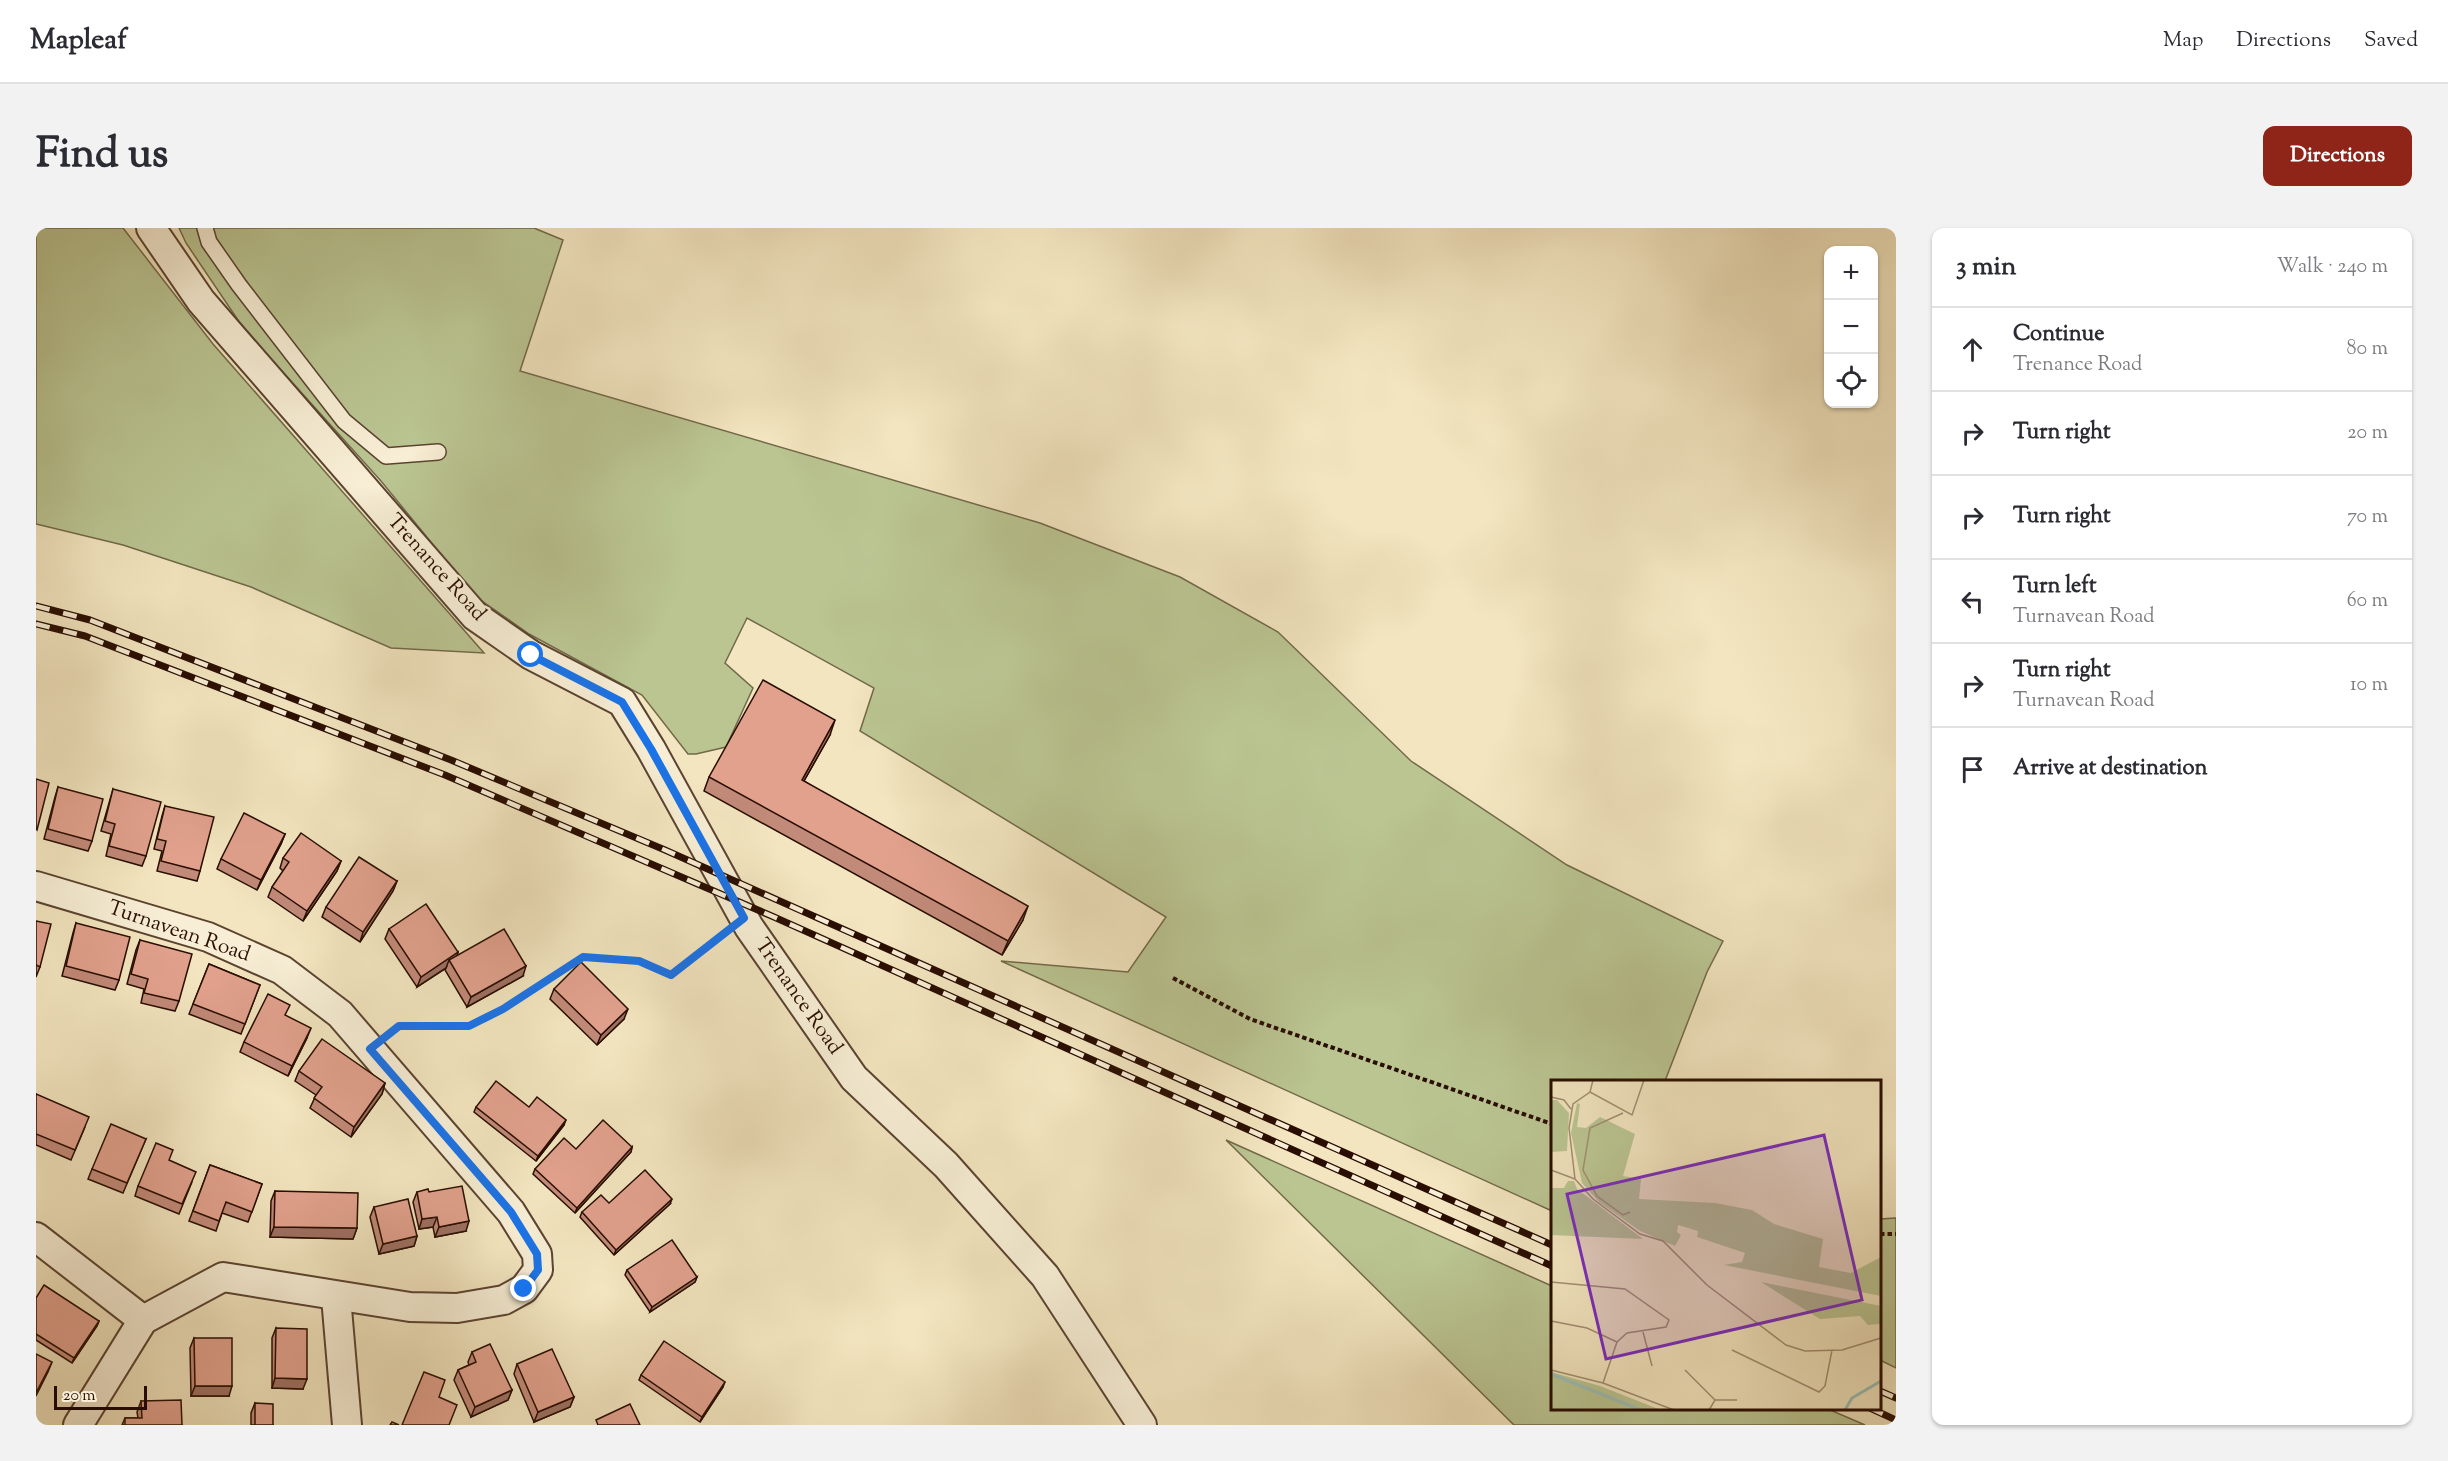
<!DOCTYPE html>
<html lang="en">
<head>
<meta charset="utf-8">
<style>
  :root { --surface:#fff; --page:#f2f2f3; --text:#2b2b33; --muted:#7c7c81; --line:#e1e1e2; --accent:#8f2418 }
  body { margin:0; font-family:"Sorts Mill Goudy",serif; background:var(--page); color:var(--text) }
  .controls { position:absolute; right:18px; top:18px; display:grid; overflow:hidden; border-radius:12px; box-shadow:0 2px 4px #0004 }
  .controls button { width:54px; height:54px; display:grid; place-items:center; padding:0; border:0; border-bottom:2px solid var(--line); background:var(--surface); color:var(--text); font:30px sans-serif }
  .scale { position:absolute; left:18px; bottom:15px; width:93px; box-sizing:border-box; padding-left:6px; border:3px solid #290d00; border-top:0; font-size:16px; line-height:21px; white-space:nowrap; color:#290d00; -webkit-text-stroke:4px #f7eed5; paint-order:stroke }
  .stop { position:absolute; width:18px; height:18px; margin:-14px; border:4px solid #1a73e8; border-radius:50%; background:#fff }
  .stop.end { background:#1a73e8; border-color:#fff; box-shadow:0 2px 6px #0008 }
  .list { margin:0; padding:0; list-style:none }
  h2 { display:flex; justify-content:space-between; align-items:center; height:78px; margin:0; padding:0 24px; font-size:26px }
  h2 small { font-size:20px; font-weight:400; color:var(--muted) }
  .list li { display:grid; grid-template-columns:39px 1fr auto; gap:18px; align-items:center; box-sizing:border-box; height:84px; padding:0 24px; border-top:2px solid var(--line) }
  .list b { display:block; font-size:22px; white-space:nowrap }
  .list p { margin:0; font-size:20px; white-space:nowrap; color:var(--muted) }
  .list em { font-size:20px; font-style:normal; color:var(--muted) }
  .icon { flex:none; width:33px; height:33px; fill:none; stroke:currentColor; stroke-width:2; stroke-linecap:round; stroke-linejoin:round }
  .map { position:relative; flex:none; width:1860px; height:1197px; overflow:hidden; border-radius:12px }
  header { display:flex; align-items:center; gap:36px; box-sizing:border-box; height:84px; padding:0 30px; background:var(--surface); border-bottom:2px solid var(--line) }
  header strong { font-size:28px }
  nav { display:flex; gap:33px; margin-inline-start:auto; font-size:21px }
  .intro { display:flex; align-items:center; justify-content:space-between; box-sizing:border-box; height:144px; padding:0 36px }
  h1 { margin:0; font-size:42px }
  .button { padding:15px 27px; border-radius:12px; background:var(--accent); color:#fff; font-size:21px; font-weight:700 }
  main { display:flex; gap:36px; padding:0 36px }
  aside { flex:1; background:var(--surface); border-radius:12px; box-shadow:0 2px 4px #0004 }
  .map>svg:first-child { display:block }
  .green { fill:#bac592; stroke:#726949; stroke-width:1.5 }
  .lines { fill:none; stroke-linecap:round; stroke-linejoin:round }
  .lane-casing { stroke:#5b4330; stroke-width:18 }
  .street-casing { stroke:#5b4330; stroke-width:32 }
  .path { stroke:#290d00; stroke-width:4; stroke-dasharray:4.5 3; stroke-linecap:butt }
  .lane { stroke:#f7eed5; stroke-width:15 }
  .street { stroke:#f7eed5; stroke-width:28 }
  .rail-casing { stroke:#290d00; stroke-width:7 }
  .rail { stroke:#f7eed5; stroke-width:4.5; stroke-dasharray:14; stroke-linecap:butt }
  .wall { fill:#c28a79; stroke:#290d00; stroke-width:1.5 }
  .shaded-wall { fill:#9e7163; stroke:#290d00; stroke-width:1.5 }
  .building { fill:#e1a18d; stroke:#290d00; stroke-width:1.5 }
  .route { stroke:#1a73e8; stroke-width:8 }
  .labels { text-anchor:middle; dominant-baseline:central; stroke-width:5; stroke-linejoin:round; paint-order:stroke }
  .street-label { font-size:21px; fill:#290d00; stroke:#f7eed5 }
  .inset-river { fill:none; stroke:#9cbfb6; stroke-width:3 }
  .inset-road { fill:none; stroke:#a28f73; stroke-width:1.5 }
  .view { fill:#7b2cbf; fill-opacity:0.15; stroke:#7b2cbf; stroke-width:3 }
  .inset-edge { fill:none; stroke:#290d00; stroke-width:3 }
</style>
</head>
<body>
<header>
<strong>Mapleaf</strong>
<nav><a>Map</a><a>Directions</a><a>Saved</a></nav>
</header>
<div class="intro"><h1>Find us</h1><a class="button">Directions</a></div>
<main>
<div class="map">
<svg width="1860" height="1197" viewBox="0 0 1860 1197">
  <rect width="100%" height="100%" fill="#f2e5bf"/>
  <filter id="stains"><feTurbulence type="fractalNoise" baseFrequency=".00333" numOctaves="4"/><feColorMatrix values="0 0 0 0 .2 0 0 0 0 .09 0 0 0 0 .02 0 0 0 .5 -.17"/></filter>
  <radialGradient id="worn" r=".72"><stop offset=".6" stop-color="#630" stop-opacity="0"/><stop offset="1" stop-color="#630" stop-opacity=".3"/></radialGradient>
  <g class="green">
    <polygon points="0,0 87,0 177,116 448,425 355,420 215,359 87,317 0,296"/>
    <polygon points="143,0 498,0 527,12 484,143 1004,295 1144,349 1242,404 1375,533 1531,637 1687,713 1671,744 1629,853 1516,854 1516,983 965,733 1092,744 1130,689 824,503 838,460 711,390 689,435 717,460 690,519 660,526 652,526 606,467 493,406 439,368 345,253 208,101 150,15"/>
    <polygon points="1190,912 1516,1058 1516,1180 1792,1181 1829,1197 1478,1197"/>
    <polygon points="1860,990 1860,1140 1844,1132 1844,991"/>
  </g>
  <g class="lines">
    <g class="lane-casing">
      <polyline id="lane" points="169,0 173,14 203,57 308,193 350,228 402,224"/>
    </g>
    <g class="street-casing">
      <g id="street">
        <polyline points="115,0 165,73 439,388 495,427 586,474 615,521 713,699 818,850 910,937 1009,1048 1106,1197"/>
        <polyline points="0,658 172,709 246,742 304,786 475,984 501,1026 502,1042 488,1061 468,1072 421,1080 374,1079 187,1049 107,1092 42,1197"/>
        <polyline points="0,1009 107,1092"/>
        <polyline points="300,1069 311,1197"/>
      </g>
    </g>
    <g class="path">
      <polyline points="1137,750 1214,791 1516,896"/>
      <polyline points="358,802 363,798 433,798 467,781 547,729 603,733 635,747 685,708"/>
      <polyline points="1844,1006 1860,1006"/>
    </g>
    <use href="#lane" class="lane"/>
    <use href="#street" class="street"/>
    <g class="rail-casing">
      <g id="rail">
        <polyline points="0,378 54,392 415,532 629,622 1516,1017"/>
        <polyline points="0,396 49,408 409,547 738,689 1516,1038"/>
        <polyline points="1844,1163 1860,1170"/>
        <polyline points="1834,1180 1860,1192"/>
      </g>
    </g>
    <use href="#rail" class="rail"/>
  </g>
  <g class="wall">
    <polygon points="794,507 768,553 987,692 966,727 668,563 673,549"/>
    <polygon points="22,559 56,613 52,623 8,611 19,569"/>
    <polygon points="77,561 110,628 106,638 70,628 75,606 65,603"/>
    <polygon points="129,578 164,643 161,653 121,643 126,623 118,621 126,588"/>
    <polygon points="249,606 245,616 221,662 181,641 185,631"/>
    <polygon points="247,630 305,633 301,643 267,693 232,669 236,659 247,643 244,640"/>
    <polygon points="361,653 357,663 324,714 286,689 290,679"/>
    <polygon points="0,693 4,739 0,749"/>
    <polygon points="40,695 83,752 79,762 26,748 37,705"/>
    <polygon points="353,701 422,724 421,728 487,748 431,779 409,742 410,740 381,759 349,711"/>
    <polygon points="104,712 143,773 139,783 105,775 108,761 91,756 100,722"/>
    <polygon points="173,736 224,757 205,806 153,786"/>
    <polygon points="518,761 588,791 561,817 514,771"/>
    <polygon points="250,788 271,810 252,848 204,824 208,814"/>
    <polygon points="263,843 349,855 346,866 315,909 274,880 280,867 259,853"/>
    <polygon points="0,866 49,899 35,932 0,917"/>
    <polygon points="440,879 493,879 528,897 500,933 438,884"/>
    <polygon points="110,911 87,965 52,951 56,941"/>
    <polygon points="596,919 595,924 539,985 497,946 499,941 540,921"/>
    <polygon points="133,932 156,954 143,986 99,968 102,958"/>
    <polygon points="174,937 226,956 212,994 186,985 180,1003 153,993"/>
    <polygon points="239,963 321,1000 317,1011 234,1009 235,973"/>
    <polygon points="381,964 393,964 430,1003 399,1009 397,999 383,1001 377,974"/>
    <polygon points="634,976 578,1027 544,989 546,984"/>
    <polygon points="338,979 381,1008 378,1018 343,1026 334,989"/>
    <polygon points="591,1042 661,1049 659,1054 614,1084 589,1047"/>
    <polygon points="0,1070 63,1093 61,1098 36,1135 0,1112"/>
    <polygon points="240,1100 267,1161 236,1160 236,1110"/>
    <polygon points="158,1110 193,1168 155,1168 154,1120"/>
    <polygon points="436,1124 476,1162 472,1172 435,1189 418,1152 422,1142 433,1137 432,1134"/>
    <polygon points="481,1136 538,1169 534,1179 498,1194 478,1146"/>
    <polygon points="605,1147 687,1159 664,1194 603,1152"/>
    <polygon points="105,1173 146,1197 86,1197 89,1190 102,1190 101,1184"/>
    <polygon points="219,1175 237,1197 215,1197 215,1185"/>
  </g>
  <g class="shaded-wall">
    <polygon points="799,492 794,507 760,567 766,552"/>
    <polygon points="249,606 245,616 221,662 225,652"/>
    <polygon points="305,633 301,643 267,693 271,683"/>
    <polygon points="361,653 357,663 324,714 327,704"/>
    <polygon points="992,678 987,692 966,727 972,713"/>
    <polygon points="422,724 419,735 413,732 410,740 381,759 385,749"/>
    <polygon points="490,738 487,748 431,779 435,769"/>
    <polygon points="592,781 588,791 561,817 565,807"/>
    <polygon points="275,800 271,810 252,848 256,838"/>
    <polygon points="349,855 346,866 315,909 318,899"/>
    <polygon points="530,892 528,897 500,933 502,928"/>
    <polygon points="596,919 595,924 539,985 541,980"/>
    <polygon points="636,971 634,976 578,1027 580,1022"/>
    <polygon points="401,989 397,999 383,1001 386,991"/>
    <polygon points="433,993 430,1003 399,1009 403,999"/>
    <polygon points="238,999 321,1000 317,1011 234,1009"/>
    <polygon points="381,1008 378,1018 343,1026 347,1016"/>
    <polygon points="661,1049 659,1054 614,1084 616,1079"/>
    <polygon points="63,1093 61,1098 36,1135 38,1130"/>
    <polygon points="16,1134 12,1144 0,1168 0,1165"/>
    <polygon points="239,1150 271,1151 267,1161 236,1160"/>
    <polygon points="689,1154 687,1159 664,1194 666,1189"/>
    <polygon points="159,1158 196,1158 193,1168 155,1168"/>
    <polygon points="476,1162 472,1172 435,1189 439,1179"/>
    <polygon points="538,1169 534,1179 498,1194 502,1184"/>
  </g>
  <g class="building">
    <polygon points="727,452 799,492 766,552 992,678 972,713 673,549"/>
    <polygon points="0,551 13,555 1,602 0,601"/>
    <polygon points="22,559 67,571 56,613 12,601"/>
    <polygon points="77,561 125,574 110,628 73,618 79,596 69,593"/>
    <polygon points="129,578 178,589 164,643 125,633 130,613 121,611"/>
    <polygon points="208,585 249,606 225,652 185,631"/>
    <polygon points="265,605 305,633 271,683 236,659 253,634 247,630"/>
    <polygon points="323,629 361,653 327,704 290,679"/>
    <polygon points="390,676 422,724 385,749 353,701"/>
    <polygon points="0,693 15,696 4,739 0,737"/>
    <polygon points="40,695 94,709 83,752 30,738"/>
    <polygon points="468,701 490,738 435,769 413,732"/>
    <polygon points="104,712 156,726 143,773 108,765 112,751 95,746"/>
    <polygon points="545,734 592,781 565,807 518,761"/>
    <polygon points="173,736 224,757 209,796 157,776"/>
    <polygon points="232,766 254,777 249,787 275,800 256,838 208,814"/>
    <polygon points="286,811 349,855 318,899 278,870 286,859 263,843"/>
    <polygon points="460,853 493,879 501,869 530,892 502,928 440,879"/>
    <polygon points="0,866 53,889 39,922 0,906"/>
    <polygon points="567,892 596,919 541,980 499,941 528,910 540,921"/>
    <polygon points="75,896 110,911 91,955 56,941"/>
    <polygon points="120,915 137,922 133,932 160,944 146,976 102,958"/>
    <polygon points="174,937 226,956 216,984 190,974 183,993 157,983"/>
    <polygon points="609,942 636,971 580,1022 546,984 565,967 573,975"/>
    <polygon points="426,958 433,993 403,999 401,989 386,991 381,964 392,961 393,964"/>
    <polygon points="239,963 322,965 321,1000 238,999"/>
    <polygon points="372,971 381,1008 347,1016 338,979"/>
    <polygon points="636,1012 661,1049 616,1079 591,1042"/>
    <polygon points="8,1057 63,1093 38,1130 0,1106 0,1070"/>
    <polygon points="240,1100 271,1101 271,1151 239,1150"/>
    <polygon points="158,1110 196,1110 196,1158 159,1158"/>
    <polygon points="628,1113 689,1154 666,1189 605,1147"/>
    <polygon points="454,1116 476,1162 439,1179 422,1142 440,1134 436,1124"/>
    <polygon points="516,1121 538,1169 502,1184 481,1136"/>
    <polygon points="0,1126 16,1134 0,1165"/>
    <polygon points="388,1144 409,1152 403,1169 421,1177 413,1197 366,1197"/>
    <polygon points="145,1172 146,1197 89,1197 89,1190 106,1190 105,1173"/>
    <polygon points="219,1175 237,1176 237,1197 219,1197"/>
    <polygon points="594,1176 604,1197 562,1197 560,1192"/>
    <polygon points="356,1194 363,1197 354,1197"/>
  </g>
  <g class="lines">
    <polyline class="route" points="488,1061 502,1042 501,1026 475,984 334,821 363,798 433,798 467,781 547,729 603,733 635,747 708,690 615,521 586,474 495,427"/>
  </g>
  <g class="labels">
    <g class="street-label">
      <text transform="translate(400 340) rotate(48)">Trenance Road</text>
      <text transform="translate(143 704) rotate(19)">Turnavean Road</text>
      <text transform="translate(762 769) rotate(55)">Trenance Road</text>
    </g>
  </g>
  <g transform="translate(1515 852)">
    <rect width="330" height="330" fill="#f2e5bf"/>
    <path d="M0,20H6L18,33L16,71L0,72ZM26,23L29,24L26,47L35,48L49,37L84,54L72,96L90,99L88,119L164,123L201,130L223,144L272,159L268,187L300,193L330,177V216L173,185L191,182L194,173L146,157L147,151L127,145L126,152L130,155L124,166L89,151L48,122L31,103L20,53ZM17,101H23L26,109L92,159L0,155V108H13ZM210,202L330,226V244L317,245L309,236L269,239ZM0,292L49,306L110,330H0Z" fill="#bac592"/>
    <path class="inset-river" d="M0,294L90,330M294,330L301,318L330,301"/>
    <path class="inset-road" d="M42,0L39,12L22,24L18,48L24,99L42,119L89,154L112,161L156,205L235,265L254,271L291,270L330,258M39,12L81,35L93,0M0,17L13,20L20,29M72,33L39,48L32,90L46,116L72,135L79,132M0,90L24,99M0,202L74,209L118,240L115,247L76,253L66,262L52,303M0,241L36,248L66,262M92,252L101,286M181,270L268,312L274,306L281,270M0,290L52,303L123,330M134,290L164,320M158,330L164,320H186"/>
    <path class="view" d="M273,55L311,220L55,279L16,114Z"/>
    <rect width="330" height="330" class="inset-edge"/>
  </g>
  <rect width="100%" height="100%" filter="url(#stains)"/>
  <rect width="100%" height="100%" fill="url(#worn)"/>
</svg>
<div class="controls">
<button>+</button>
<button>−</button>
<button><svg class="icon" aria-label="locate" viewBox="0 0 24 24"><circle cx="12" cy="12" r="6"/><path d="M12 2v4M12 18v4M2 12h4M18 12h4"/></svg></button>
</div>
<div class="scale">20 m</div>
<div class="stop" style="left:495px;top:427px"></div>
<div class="stop end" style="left:488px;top:1061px"></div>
</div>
<aside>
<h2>3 min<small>Walk · 240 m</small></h2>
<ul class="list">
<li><svg class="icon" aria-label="ahead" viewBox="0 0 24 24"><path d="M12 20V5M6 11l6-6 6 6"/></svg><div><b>Continue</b><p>Trenance Road</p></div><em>80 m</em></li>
<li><svg class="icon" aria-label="right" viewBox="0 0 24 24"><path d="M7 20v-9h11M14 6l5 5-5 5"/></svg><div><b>Turn right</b></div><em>20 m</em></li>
<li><svg class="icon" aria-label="right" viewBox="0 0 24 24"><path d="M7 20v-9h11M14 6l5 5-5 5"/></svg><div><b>Turn right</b></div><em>70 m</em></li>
<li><svg class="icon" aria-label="left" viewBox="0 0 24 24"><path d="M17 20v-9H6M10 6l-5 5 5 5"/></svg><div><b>Turn left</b><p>Turnavean Road</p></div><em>60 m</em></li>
<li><svg class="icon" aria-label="right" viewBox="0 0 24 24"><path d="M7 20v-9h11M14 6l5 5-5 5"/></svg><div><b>Turn right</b><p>Turnavean Road</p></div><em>10 m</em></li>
<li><svg class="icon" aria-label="arrive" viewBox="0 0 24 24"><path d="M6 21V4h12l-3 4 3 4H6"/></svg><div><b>Arrive at destination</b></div></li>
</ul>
</aside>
</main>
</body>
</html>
